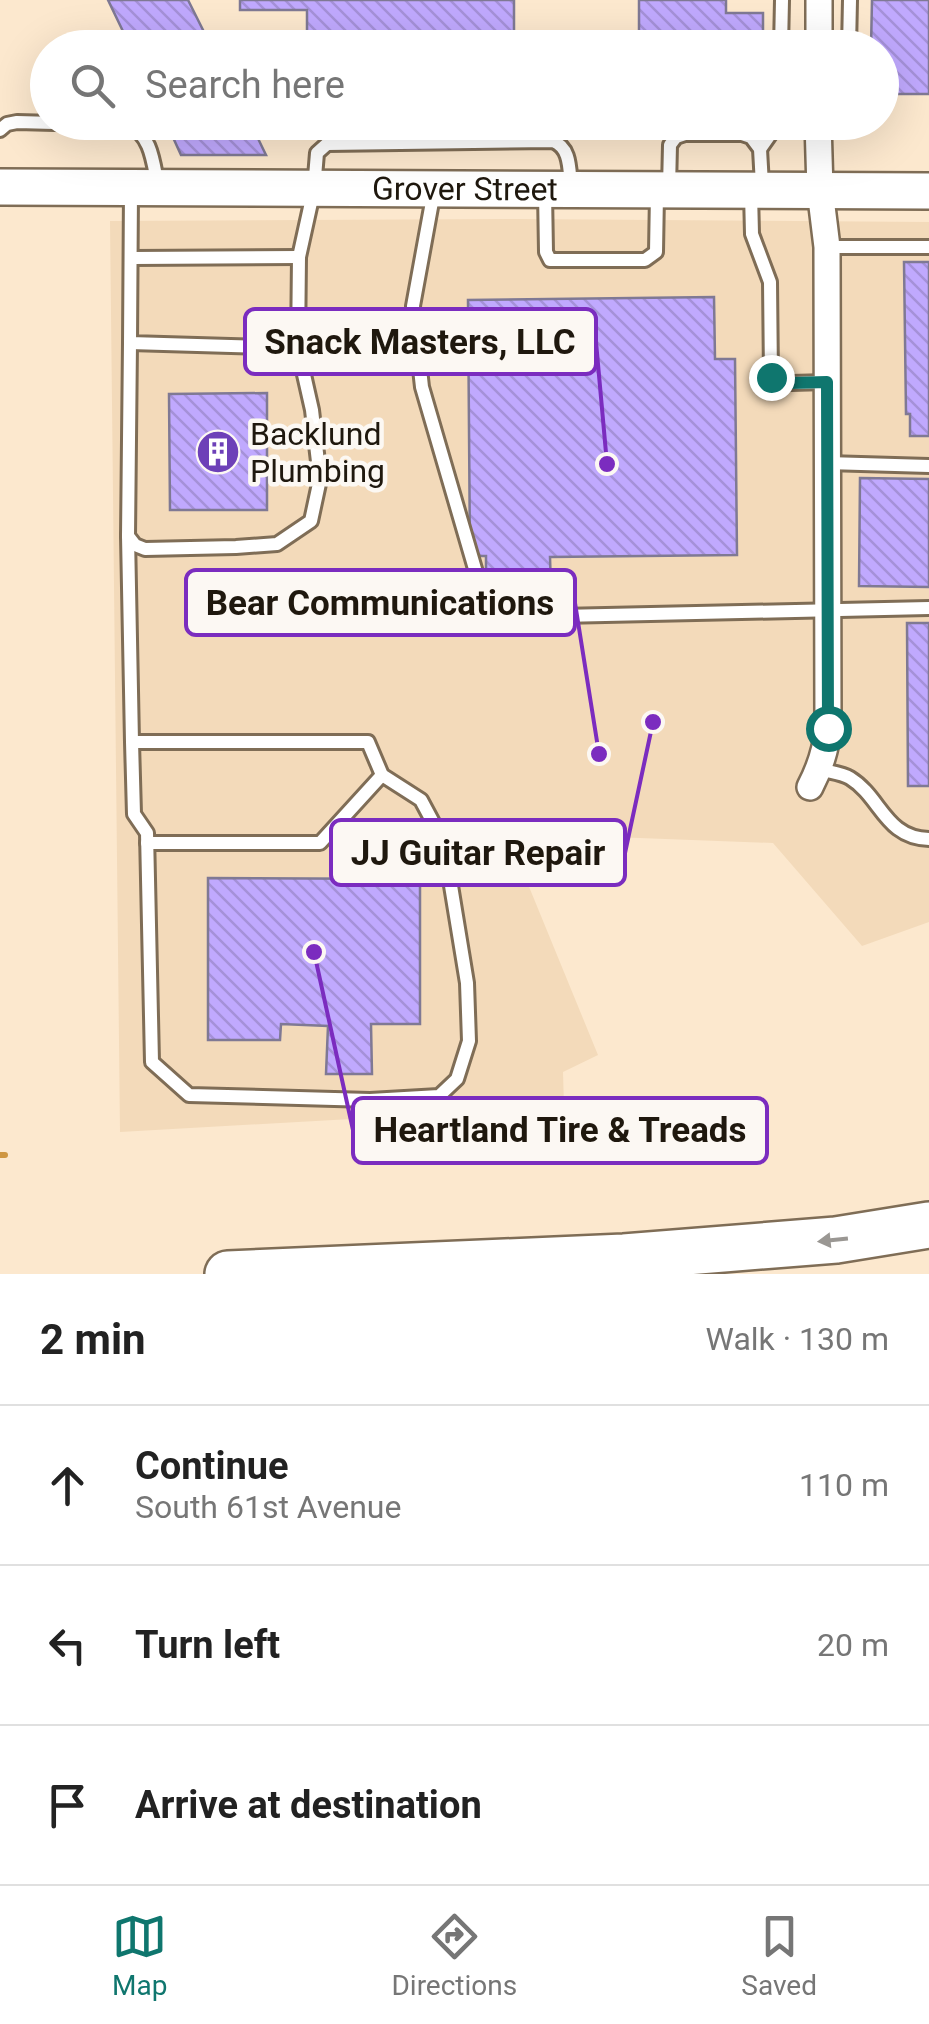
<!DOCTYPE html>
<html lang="en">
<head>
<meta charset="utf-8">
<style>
  :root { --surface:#fff; --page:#f6f6f6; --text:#222; --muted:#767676; --line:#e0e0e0; --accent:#0f766e }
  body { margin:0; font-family:Roboto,sans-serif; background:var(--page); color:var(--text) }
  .stop { position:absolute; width:30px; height:30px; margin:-22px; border:8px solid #0f766e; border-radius:50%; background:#fff }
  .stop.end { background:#0f766e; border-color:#fff; box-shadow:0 2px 10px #0008 }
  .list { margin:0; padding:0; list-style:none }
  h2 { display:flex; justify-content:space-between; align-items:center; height:130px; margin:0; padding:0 40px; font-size:42px }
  h2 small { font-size:32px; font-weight:400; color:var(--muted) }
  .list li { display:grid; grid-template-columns:65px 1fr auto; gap:30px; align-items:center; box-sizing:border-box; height:160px; padding:0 40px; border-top:2px solid var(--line) }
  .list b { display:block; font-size:38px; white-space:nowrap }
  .list p { margin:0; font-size:32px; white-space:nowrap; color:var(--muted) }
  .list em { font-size:32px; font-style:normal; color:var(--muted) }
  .icon { flex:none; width:55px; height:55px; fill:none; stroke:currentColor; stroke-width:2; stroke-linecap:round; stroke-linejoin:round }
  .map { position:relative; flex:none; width:929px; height:1274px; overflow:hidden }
  .search { position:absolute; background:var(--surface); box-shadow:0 10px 40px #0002; left:30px; right:30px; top:30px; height:110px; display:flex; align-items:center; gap:25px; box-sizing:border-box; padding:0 35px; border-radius:55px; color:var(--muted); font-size:38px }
  .sheet { height:610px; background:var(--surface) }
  nav { display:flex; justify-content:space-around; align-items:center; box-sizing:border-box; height:140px; border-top:2px solid var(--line); background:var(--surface); font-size:28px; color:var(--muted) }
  nav a { display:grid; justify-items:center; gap:5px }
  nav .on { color:var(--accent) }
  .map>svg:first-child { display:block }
  .built { fill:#f3daba }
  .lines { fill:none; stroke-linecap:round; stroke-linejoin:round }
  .stream { stroke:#ce9642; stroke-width:6 }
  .building { fill:url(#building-back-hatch); stroke:#7f7994; stroke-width:2.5 }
  .lane-casing { stroke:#7f6d56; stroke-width:18 }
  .street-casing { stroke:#7f6d56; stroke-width:30 }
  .secondary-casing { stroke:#7f6d56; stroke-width:40 }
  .highway-casing { stroke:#7f6d56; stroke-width:50 }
  .lane { stroke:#fff; stroke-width:12 }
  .street { stroke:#fff; stroke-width:25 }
  .secondary { stroke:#fff; stroke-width:35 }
  .highway { stroke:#fff; stroke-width:45 }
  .oneway { fill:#9a9793 }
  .route { stroke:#0f766e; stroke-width:12 }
  .labels { text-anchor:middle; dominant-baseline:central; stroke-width:9; stroke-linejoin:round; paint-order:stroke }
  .street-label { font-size:32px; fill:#1f180e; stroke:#fcf8f3 }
  .poi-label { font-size:32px; fill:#1f180e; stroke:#fcf8f3; text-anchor:start }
  .leader { fill:none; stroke:#7b2cbf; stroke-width:4 }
  .callout-dot { fill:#7b2cbf; stroke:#fcf8f3; stroke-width:4 }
  .callout { fill:#fcf8f3; stroke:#7b2cbf; stroke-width:4 }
  .callout-label { font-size:35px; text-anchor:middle; font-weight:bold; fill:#1f180e }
</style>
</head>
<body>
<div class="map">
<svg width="929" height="1274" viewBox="0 0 929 1274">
  <defs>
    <pattern id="building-back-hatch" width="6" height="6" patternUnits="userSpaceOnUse" patternTransform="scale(2.5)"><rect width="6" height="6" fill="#c0a9fe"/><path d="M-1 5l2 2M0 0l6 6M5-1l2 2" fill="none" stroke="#a591d8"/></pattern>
  </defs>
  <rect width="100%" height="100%" fill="#fce8ce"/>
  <polygon class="built" points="512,219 929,222 929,922 862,946 773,843 507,833 598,1055 563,1072 564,1107 120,1132 110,221"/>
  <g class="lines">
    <polyline class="stream" points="0,1155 5,1155"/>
  </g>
  <g class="building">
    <polygon points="108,0 188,0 212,48 131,48"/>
    <polygon points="240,0 514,0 514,48 307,48 307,10 240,10"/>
    <polygon points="639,0 726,0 726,13 763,13 763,48 639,48"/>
    <polygon points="872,0 929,0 929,94 882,94 882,48 871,48"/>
    <polygon points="166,122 250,122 266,155 181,155"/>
    <polygon points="904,262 929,262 929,436 910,436 910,414 906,414"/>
    <polygon points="714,297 715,359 735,359 737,555 550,557 551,588 486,589 486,556 470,556 468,300"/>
    <polygon points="267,393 267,510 170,510 169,394"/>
    <polygon points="860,478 929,479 929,587 859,586"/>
    <polygon points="907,623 929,623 929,786 908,786"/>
    <polygon points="208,878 420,879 420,1024 371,1024 372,1074 326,1074 328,1026 281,1024 280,1040 208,1040"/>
  </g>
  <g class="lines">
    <g class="lane-casing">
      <g id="lane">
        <polyline points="781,48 782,0"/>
        <polyline points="849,48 850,0"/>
        <path d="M0,130L7,124L17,122L129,125C152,136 153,163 158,186"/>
        <polyline points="760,149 779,122"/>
        <polyline points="669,188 670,145 676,137 685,134 742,134 751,137 760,149 762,185"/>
        <path d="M131,190L130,343L298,348L299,257L314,189L317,153L327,144L553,141C571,148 569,169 571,186"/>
        <polyline points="434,191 413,306 422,387 487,610 515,617 929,608"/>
        <polyline points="545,192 546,252 550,260 645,260 656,252 657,194"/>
        <polyline points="751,193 752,234 770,282 771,377 791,383 827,382"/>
        <polyline points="827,247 929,247"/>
        <polyline points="132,258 299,257"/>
        <polyline points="130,343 128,536 132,742 368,742 382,775 421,800 444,843 467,983 469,1041 457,1079 439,1096 370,1100 189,1095 152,1062 147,833 134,814 132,742"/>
        <polyline points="827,463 929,466"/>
        <polyline points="128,536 135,545 145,549 236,547 277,544 311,521 320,479 312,410 298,348"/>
        <path d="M819,769C829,772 842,773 850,778C881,797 885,838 929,839"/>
        <polyline points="147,843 320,843 382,775"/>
      </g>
    </g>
    <g class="street-casing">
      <g id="street">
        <polyline points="819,48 819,0"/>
        <path d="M810,787C820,768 826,750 828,728L827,247L820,190L818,122"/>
      </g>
    </g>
    <g class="secondary-casing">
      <g id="secondary">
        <path id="s1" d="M0,187L929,191"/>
      </g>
    </g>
    <g class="highway-casing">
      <polyline id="highway" points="228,1274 624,1257 836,1240 929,1225"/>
    </g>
    <use href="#lane" class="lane"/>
    <use href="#street" class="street"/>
    <use href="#secondary" class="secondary"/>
    <use href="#highway" class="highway"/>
  </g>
  <defs><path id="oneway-solid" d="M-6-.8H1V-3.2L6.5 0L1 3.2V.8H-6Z" transform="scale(2.5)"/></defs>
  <use class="oneway" href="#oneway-solid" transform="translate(833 1240) rotate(174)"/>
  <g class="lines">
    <polyline class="route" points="771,377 791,383 827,382 828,728"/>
  </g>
  <defs>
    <g id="building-disc" transform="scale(2.25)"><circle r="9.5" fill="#6d40b8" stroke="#fcf8f3"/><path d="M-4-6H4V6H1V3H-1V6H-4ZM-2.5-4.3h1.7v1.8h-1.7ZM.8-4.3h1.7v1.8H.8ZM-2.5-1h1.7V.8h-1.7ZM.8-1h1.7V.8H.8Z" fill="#fff"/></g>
  </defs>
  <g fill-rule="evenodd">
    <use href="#building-disc" x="218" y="452"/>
  </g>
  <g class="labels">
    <g class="street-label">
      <text stroke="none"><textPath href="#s1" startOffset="465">Grover Street</textPath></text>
    </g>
    <g class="poi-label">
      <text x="250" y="434">Backlund<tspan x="250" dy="37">Plumbing</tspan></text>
    </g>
  </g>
  <path class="leader" d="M607 464L596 342M599 754L575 603M653 722L625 853M314 952L353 1130"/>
  <g class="callout-dot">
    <circle cx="607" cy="464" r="10"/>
    <circle cx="599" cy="754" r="10"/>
    <circle cx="653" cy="722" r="10"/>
    <circle cx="314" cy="952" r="10"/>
  </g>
  <g class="callout">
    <rect x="245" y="309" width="351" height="65" rx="10"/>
    <rect x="186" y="570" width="389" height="65" rx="10"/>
    <rect x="331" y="820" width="294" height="65" rx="10"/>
    <rect x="353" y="1098" width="414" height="65" rx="10"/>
  </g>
  <g class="callout-label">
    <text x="420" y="354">Snack Masters, LLC</text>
    <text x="380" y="615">Bear Communications</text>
    <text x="478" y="865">JJ Guitar Repair</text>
    <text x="560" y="1142">Heartland Tire &amp; Treads</text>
  </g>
</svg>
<div class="stop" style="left:828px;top:728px"></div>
<div class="stop end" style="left:771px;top:377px"></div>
<div class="search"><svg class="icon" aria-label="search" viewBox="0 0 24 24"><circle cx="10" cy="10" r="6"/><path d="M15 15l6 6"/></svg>Search here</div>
</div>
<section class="sheet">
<h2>2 min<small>Walk · 130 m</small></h2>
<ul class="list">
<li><svg class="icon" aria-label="ahead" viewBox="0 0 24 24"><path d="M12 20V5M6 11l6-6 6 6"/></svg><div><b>Continue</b><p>South 61st Avenue</p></div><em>110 m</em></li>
<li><svg class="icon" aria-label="left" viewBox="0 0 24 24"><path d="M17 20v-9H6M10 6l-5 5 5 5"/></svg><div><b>Turn left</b></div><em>20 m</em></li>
<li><svg class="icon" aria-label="arrive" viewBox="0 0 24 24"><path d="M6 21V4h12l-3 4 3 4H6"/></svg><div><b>Arrive at destination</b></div></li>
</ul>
</section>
<nav>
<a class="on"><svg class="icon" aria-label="map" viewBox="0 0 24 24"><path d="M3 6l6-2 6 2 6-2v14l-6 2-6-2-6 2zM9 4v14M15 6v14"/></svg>Map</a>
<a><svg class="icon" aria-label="directions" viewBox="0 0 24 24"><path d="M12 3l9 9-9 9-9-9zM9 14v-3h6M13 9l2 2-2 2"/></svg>Directions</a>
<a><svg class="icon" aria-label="saved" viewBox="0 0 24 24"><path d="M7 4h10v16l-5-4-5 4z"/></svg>Saved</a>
</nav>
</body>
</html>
